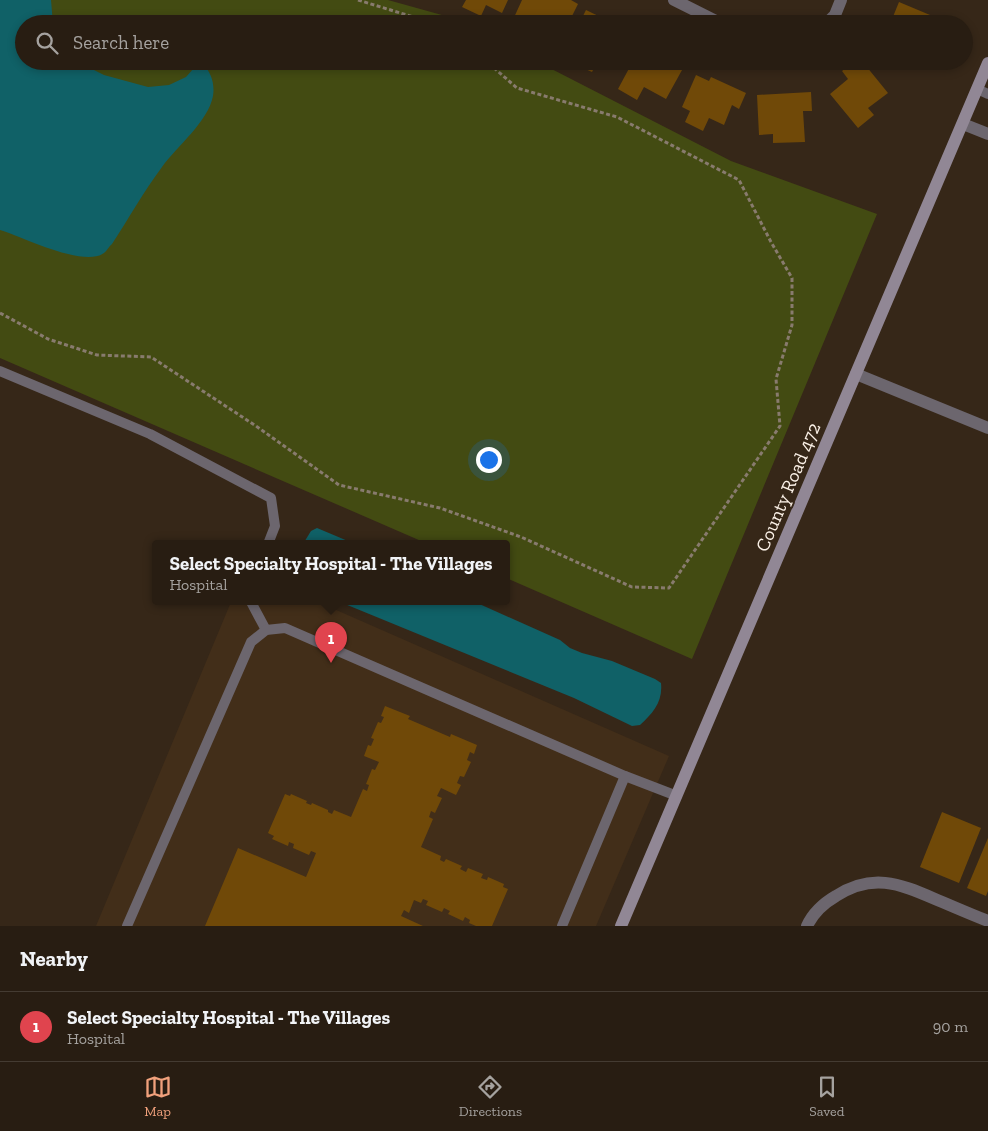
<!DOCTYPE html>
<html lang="en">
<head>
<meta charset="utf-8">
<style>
  :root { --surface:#281d12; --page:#342a20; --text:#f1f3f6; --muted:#a5a29f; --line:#443b32; --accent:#f1a17c }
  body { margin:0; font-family:"Zilla Slab",serif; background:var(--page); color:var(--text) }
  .you { position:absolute; left:488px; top:459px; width:18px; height:18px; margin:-12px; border:4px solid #fff; border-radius:50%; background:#1a73e8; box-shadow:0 0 0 8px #1a73e833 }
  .badge { display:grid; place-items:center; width:32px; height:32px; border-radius:50%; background:var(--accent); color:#fff; font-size:16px; font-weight:700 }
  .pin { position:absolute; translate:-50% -41px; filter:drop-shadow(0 1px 2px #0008) }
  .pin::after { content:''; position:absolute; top:26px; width:18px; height:15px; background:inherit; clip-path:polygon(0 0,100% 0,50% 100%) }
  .popup { position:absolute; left:152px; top:540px; width:358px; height:65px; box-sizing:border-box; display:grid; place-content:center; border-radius:5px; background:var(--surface); filter:drop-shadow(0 1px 4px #0005); font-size:16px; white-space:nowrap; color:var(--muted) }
  .popup b { font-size:19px; color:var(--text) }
  .popup::after { content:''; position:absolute; left:50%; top:100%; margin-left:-10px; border:10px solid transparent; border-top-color:var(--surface) }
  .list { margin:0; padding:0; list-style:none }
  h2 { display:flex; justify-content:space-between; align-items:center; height:65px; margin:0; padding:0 20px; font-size:21px }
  h2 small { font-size:16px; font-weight:400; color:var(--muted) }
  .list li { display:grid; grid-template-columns:32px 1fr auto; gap:15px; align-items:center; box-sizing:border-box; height:70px; padding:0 20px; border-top:1px solid var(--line) }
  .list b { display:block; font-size:19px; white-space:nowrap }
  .list p { margin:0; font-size:16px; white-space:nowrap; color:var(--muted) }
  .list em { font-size:16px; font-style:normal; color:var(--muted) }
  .icon { flex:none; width:28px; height:28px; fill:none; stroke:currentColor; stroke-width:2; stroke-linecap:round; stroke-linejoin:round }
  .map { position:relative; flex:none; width:988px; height:926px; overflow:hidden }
  .search { position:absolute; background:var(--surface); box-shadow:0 2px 8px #0003; left:15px; right:15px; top:15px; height:55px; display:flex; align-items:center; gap:12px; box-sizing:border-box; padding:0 18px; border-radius:28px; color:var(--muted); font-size:19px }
  .sheet { height:135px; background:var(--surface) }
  nav { display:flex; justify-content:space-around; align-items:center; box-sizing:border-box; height:70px; border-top:1px solid var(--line); background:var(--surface); font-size:14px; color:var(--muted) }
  nav a { display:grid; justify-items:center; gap:2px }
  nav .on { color:var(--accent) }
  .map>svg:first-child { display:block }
  .built { fill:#422e19 }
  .green { fill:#434b12 }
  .water { fill:#106167 }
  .building { fill:#704908 }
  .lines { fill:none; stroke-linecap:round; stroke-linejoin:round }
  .path { stroke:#887b6e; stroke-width:3; stroke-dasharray:4 2.5; stroke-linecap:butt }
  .lane { stroke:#6c666e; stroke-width:10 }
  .street { stroke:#6c666e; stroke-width:12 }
  .secondary { stroke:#918795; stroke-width:12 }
  .labels { text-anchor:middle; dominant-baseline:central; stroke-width:4; stroke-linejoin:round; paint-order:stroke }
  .street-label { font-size:19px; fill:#fcf2e8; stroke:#362718 }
</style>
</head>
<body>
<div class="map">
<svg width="988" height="926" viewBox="0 0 988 926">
  <rect width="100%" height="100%" fill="#362718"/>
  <polygon class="built" points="231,602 318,602 669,756 596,926 96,926"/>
  <polygon class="green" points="0,0 388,0 449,17 462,24 24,24 24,61 536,61 731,161 877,214 692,659 506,578 506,544 428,544 0,358"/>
  <g class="water">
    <path d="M0,0H51L53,24H24V61H76L104,75L148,87L169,85L186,77L194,68L203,64C211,72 215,84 213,96C208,122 177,146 162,167C144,191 129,218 112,244C109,246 107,251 104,253C84,268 23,237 0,230Z"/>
    <polygon points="317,528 355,544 303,544 311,531"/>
    <path d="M340,602H475L560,640L570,648L582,653L612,661L655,679L661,683C663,702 653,713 640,725L632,726L574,698Z"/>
  </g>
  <g class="building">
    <polygon points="466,0 508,0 502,13 486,5 481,16 462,7"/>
    <polygon points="522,0 571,0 578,4 568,24 561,21 559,24 511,24"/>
    <polygon points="899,2 930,15 927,24 890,24"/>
    <polygon points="586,10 615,24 579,24"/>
    <polygon points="575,61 611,61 608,68 597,62 592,72 574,64"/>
    <polygon points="633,61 687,61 666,99 644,87 637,100 618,89"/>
    <polygon points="854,61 862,61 888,93 868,108 874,115 858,128 830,94 848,79 842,71"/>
    <polygon points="696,75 709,81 711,77 746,93 739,109 732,105 724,125 709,118 703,131 685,122 690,111 682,107"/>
    <polygon points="811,92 812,111 803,111 805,142 773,143 773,134 759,135 757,95"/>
    <polygon points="385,706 410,716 408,719 450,737 451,734 477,745 474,754 470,752 467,760 471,762 464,777 460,776 457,783 461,785 456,795 441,788 437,796 442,798 435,813 431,811 429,817 433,819 421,847 441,856 440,860 444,862 446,859 462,866 460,869 466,872 468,868 483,874 481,878 487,880 488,877 504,884 503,887 508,889 492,926 476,926 469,923 470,920 465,917 463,921 448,914 450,911 444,908 442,912 426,905 428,901 423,899 421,903 414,900 409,913 404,910 401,916 423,926 205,926 238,848 306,877 316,853 311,851 309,855 293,848 294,844 289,842 288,846 272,839 274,836 268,833 285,794 290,796 291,794 307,801 306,803 311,805 312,803 328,810 328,812 332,814 334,810 351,817 363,789 367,791 369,785 366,784 372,769 375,770 379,762 364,756 368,745 371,746 374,739 371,738 378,722 381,723 384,717 381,716"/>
    <polygon points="942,812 981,828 959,883 920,867"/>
    <polygon points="988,838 988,891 986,896 967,888"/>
  </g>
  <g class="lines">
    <g class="path">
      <polyline points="358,0 436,24"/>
      <polyline points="0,313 48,339 97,355 151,357 256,426 339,485 440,508 521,537 632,587 669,588 780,426 776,379 792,325 792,278 771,242 739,180 617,117 517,88 486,61"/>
    </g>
    <g class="lane">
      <polyline points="977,89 988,94"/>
      <polyline points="0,371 150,434 271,498 275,526 268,544"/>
      <polyline points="251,602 266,630"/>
      <polyline points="127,926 251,642 266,630 285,628 625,776 677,796"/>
      <polyline points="562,926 625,776"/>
    </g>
    <g class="street">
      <polyline points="674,0 722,24"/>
      <polyline points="826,24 835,15 841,0"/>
      <polyline points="963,124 988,134"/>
      <polyline points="856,374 988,428"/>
      <path d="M807,926C813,913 824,903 836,896C872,873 898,883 935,899C952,906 970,914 988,921"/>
    </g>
    <polyline class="secondary" points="621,926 988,63"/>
  </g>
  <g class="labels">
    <g class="street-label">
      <text transform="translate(788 487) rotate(-67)">County Road 472</text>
    </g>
  </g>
</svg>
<div class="you"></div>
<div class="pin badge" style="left:331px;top:663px;background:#e0444e">1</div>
<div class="popup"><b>Select Specialty Hospital - The Villages</b>Hospital</div>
<div class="search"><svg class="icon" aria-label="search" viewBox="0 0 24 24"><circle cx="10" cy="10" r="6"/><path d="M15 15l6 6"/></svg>Search here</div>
</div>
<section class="sheet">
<h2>Nearby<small></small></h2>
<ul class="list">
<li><span class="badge" style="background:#e0444e">1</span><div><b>Select Specialty Hospital - The Villages</b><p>Hospital</p></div><em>90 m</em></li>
</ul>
</section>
<nav>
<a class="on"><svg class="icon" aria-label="map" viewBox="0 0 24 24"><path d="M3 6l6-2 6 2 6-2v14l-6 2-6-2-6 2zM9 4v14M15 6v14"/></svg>Map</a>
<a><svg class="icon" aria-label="directions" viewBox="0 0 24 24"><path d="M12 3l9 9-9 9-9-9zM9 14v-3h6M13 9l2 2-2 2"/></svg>Directions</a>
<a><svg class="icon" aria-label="saved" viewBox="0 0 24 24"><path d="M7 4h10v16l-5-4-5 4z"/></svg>Saved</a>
</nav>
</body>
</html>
